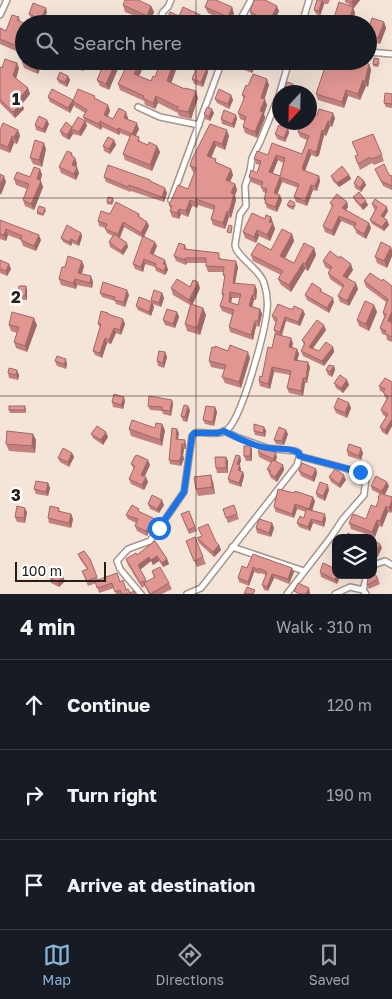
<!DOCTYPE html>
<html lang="en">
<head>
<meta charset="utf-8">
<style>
  :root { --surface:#171b24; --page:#20242c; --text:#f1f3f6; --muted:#9ea1a6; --line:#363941; --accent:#89b3d7 }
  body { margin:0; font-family:"Golos Text",sans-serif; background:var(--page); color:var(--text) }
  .controls { position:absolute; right:15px; bottom:15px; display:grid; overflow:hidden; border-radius:10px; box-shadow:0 5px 20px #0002 }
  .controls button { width:45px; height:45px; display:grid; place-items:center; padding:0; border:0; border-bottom:1px solid var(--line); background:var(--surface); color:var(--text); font:25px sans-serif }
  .compass { position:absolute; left:272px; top:85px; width:45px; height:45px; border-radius:50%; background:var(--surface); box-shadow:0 5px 20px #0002; rotate:202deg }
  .scale { position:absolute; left:15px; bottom:12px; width:91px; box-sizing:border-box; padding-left:5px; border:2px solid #251f1b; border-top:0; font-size:14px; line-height:18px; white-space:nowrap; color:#251f1b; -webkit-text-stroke:4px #fff; paint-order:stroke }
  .stop { position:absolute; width:15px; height:15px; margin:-11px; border:4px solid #1a73e8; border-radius:50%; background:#fff }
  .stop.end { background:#1a73e8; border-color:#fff; box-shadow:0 1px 5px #0008 }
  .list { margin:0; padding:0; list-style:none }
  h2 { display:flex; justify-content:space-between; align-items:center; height:65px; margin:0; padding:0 20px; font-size:21px }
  h2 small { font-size:16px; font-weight:400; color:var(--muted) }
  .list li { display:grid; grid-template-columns:32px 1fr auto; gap:15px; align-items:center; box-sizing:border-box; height:90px; padding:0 20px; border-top:1px solid var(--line) }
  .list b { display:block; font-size:19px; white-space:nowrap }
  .list em { font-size:16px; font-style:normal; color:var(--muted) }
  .icon { flex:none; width:28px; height:28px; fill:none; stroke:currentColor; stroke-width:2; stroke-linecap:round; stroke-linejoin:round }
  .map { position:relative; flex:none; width:392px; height:594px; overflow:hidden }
  .search { position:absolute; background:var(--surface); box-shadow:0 5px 20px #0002; left:15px; right:15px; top:15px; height:55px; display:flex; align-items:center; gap:12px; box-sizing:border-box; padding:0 18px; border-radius:28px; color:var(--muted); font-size:19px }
  .sheet { height:335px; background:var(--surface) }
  nav { display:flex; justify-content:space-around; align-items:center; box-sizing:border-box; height:70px; border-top:1px solid var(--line); background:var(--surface); font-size:14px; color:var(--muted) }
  nav a { display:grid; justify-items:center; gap:2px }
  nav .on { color:var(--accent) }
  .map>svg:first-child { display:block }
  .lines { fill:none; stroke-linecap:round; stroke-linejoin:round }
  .street-casing { stroke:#a6968b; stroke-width:8 }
  .street { stroke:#fff; stroke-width:5 }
  .wall { fill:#c2817e; fill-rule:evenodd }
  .shaded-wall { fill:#9e6966 }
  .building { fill:#e19692; stroke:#9e6966; fill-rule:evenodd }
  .route { stroke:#1a73e8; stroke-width:6 }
  .grid { fill:none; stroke:#251f1b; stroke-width:1; stroke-opacity:0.55 }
  .grid-label { font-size:16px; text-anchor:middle; font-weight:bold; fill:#251f1b; stroke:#fff; stroke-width:5; stroke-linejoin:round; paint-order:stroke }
</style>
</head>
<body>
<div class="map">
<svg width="392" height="594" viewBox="0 0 392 594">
  <rect width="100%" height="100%" fill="#f5e4d8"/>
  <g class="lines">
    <g class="street-casing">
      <g id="street">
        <polyline points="0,15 7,0"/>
        <polyline points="158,24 163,12 168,7 171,0"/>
        <polyline points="238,24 251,0"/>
        <polyline points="302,24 309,0"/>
        <polyline points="368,52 392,54"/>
        <polyline points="280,92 289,61"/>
        <polyline points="138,107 160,117 199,125"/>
        <polyline points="171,200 222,61"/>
        <polyline points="232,547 304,571"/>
        <polyline points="373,565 385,561 392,565"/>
        <polyline points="363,590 367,575"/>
        <path d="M141,594L120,569L117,561L128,549L150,541L184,492L192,436L195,433C205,431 219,437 228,429C243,414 265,332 267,310C268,301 267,292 264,283C260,269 236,257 235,245L240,214L246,206L245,186L250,171L252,158L260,142L280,93"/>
        <polyline points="187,594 201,588 297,465 299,458 299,453 295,451 267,448 239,438 224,431"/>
        <polyline points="287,594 331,537 343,519 364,495 366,478 359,472 299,456"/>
        <polyline points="335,594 350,587 363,590 366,594"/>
      </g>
    </g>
    <use href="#street" class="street"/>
  </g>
  <g class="wall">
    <polygon points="317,0 330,0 328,4 324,4 320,16 316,14 314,10"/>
    <polygon points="345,0 360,0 354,8 353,8 355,13 352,22 332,24 351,6 345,2"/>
    <polygon points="123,5 151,6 154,12 150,22 125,12"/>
    <polygon points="205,7 232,7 234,14 230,24 208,13"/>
    <polygon points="279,11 273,24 258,24 259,21 252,18 250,12"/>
    <polygon points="47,12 43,23 31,18 29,14"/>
    <polygon points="19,17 20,21 24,24 24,57 18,54 16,51 0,44 0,28 6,31"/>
    <polygon points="384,22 386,28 380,44 368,40 368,27"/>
    <polygon points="24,61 53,61 48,69 41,66 38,74 24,68 22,62"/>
    <polygon points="71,61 87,61 83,71 73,67"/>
    <polygon points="105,61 126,61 124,65 120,64 109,90 100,86 97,80"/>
    <polygon points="161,61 177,61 178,64 171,83 198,98 191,119 179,116 178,113 158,103 155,109 145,105 144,101 120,90 118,84 131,66 139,76 151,81 155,77"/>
    <polygon points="231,61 253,61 255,67 252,73 232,65"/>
    <polygon points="327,61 361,61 371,69 368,87 366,86 360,100 348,96 344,108 318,100 316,94"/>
    <polygon points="380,62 378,67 373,66 373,64"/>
    <polygon points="0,67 19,68 16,79 28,88 30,94 22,104 24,109 15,118 0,103"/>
    <polygon points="207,68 208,72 203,87 194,84 192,79"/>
    <polygon points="68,76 70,80 67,87 59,83 57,79"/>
    <polygon points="269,85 264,99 267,105 264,114 265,118 257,138 245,133 243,127 245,121 240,119 238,113 244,100 242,95 248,86"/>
    <polygon points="392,94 392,108 386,107 384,103"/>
    <polygon points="231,95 233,100 229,109 217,103 215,99"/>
    <polygon points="48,97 73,100 96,99 108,105 110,111 108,116 113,119 128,118 128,119 139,129 136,135 141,142 148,145 157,146 160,152 152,171 125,160 123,154 130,137 120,133 119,135 102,127 101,130 86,122 87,126 81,136 73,134 69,140 62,136 60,131 72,127 85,121 83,117 85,113 75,107 74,105 70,113 50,102"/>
    <polygon points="214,113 210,121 205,119 204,114"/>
    <polygon points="236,115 237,119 234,128 222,124 221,119"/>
    <path d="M317,115L335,118L332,127L330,126L326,136L324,135L319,155L317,157L311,155L305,171L319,176L320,181L317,191L313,190L307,206L296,202L294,197L298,188L282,182L277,194L282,200L277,212L267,208L264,199L266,193L263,192L261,186L251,182L249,177L257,173L260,165L256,164L254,159L268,155L302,154L307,140L300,137L298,132L303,125ZM278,160L283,163L280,176L273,173Z"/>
    <polygon points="49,124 45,133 36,130 35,125"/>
    <polygon points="210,124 229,136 225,150 216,146 211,157 217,163 231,169 233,175 230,182 235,184 237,190 235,195 236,200 231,218 229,217 225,229 213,225 211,219 214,210 198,205 197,208 192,206 188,217 181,214 179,219 172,217 170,211 171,209 169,205 188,189 195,172 193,172 190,166"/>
    <polygon points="288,128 289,133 285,142 277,139 275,134"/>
    <polygon points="0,130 18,130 20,136 17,144 14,143 10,153 0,149"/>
    <polygon points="373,134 384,161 374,165 372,163 360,170 355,156 357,155"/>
    <polygon points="114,140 116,145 110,154 104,151 103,146"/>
    <polygon points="46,149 42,167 33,164 30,158"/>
    <polygon points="72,153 73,157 75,158 77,164 76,167 79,173 76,180 61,173 59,167"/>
    <polygon points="40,169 42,175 40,181 43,187 34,210 25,206 23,200 27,189 16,185 14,179 30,177"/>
    <polygon points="375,169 392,176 392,190 383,186"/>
    <polygon points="349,175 351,179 339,187 333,181 331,176"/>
    <polygon points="104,177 151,182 167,193 164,202 131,191 130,192 106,182"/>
    <polygon points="364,181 366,185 361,192 355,188 354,183"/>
    <polygon points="353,197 368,205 363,210 355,201"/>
    <polygon points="113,198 114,201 112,205 107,204 107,202"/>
    <polygon points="347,202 348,207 346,210 369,223 371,228 366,239 356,233 355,227 341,221 334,236 325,232 323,226 332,207 330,203"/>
    <polygon points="372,204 388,211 384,218 389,225 384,231 372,224 370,220 375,210 374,209"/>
    <polygon points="287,205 296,205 293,210 288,207"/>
    <polygon points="45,208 46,211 43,216 37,214 37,212"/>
    <polygon points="110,214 139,214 140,218 147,222 149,226 144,237 157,246 153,255 166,264 168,270 165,275 156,271 155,267 145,264 143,272 135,269 133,264 143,238 124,227 120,238 128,247 123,255 110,247 109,242 113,236 107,233 105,228 99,226 98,221"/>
    <polygon points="271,217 275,229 270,241 259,236 256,243 245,238 243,232 265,219"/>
    <polygon points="0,220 41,240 36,251 23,246 21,240 8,235 6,241 0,239"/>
    <polygon points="81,233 82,237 79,246 72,243 71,246 63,242 61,238"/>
    <polygon points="292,234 294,241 285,258 294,263 314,248 316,255 308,271 305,269 291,292 281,285 278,279 281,275 253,261 251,255 271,250"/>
    <path d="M185,245L187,250L221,258V259L238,267L235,283L257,290L256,300H254L252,306L260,309L262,314L259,327L256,326L253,340L230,332L229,327L232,315L222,311L220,306L223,297L222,294L225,278L223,275L224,272H208L206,266V263H187L186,265L176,261L174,256ZM232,298H240L238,305L231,303Z"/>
    <polygon points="392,250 392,256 387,268 377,263 375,257"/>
    <polygon points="0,260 11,269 7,276 0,273"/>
    <polygon points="323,261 353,270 347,278 358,289 349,306 340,302 338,296 343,288 330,279 328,273 330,270 325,267"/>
    <polygon points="84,266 82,274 93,282 92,288 77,285 76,289 61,285 59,279 65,267"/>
    <polygon points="364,281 382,281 392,286 392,342 387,340 386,335 382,334 380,328 384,317 383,313 386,302 366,287"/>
    <polygon points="26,286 27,291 27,300 20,300 18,295"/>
    <polygon points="190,287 200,288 192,305 203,308 206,315 200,335 187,331 185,324 190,305 173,295 171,288"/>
    <polygon points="321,289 322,292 334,302 329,313 307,300 305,295"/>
    <polygon points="100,293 129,295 125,307 116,304 115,301 102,297"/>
    <polygon points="162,293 164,298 161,307 153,304 154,307 151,316 138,310 136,306 152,302 151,300"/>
    <polygon points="374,305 377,312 369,331 359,326 357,320"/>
    <polygon points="290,309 305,314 300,326 286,321 282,336 293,343 292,347 297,349 299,354 297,361 310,367 307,383 305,383 303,396 289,393 287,388 290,375 274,372 270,389 260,386 259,381 262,377 272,348 275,334 274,330 276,322 274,321 272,316"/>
    <polygon points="177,312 179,317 175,328 165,325 163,320"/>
    <polygon points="108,313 109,315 125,324 121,335 116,333 111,344 107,343 102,358 95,355 93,351 100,328 98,324"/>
    <polygon points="9,325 37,325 27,352 16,348 14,342 17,333 11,331"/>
    <polygon points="326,330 313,348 319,351 333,347 334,352 324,366 303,356 301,351 304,345 302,340"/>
    <polygon points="228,351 250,358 241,388 225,383 222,377 225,370 211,367 209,361"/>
    <polygon points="165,352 167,357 164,368 158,366 157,361"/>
    <polygon points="55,361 67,364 66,369 57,366"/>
    <polygon points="334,366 335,370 332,377 328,375 326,370"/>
    <polygon points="8,373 19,375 18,380 9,378"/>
    <polygon points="347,380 349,385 343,393 336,388 334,383"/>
    <polygon points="392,382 392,426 387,435 382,432 380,427 386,417 383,415 381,410 387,399 385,397 383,392 380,391 379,386"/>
    <polygon points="125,401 123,409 113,407 112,402"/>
    <polygon points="173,404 171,416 163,414 162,411 150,410 148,406"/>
    <polygon points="215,407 217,412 214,426 205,424 203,420"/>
    <polygon points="26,408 26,413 10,413 9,410"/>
    <polygon points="334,408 351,408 347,418 336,413"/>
    <polygon points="190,410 187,422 183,421 181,416"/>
    <polygon points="264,427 266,431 265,437 255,435 254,431"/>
    <polygon points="155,428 165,430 162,446 131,436 129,429"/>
    <polygon points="179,433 178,439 186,445 186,449 184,449 183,455 184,459 181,466 170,464 169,460"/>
    <polygon points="33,434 36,440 35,453 9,451 6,444"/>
    <polygon points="91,434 108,437 103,445 93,438"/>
    <polygon points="288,434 284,445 276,444 274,440"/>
    <polygon points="251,446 252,450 252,461 246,461 244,456"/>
    <polygon points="347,451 363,453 361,460 348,456"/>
    <polygon points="258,452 277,457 276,461 283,465 284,470 277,482 271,478 267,469 271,463 259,457"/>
    <polygon points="72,453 74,457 69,467 60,462 58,458"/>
    <polygon points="240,456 241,461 239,465 241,470 241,471 243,472 244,476 241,487 229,483 228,479"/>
    <polygon points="226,457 228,461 228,473 217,473 216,468"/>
    <polygon points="131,464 150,465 144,477 148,482 144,490 131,484 129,479 134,469"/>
    <polygon points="316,469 317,474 314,482 301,476 299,471"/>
    <polygon points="329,477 346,480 340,488 331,482"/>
    <polygon points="213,482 215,494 198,496 196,489"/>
    <polygon points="48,483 50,488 48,496 36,494 34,489"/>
    <polygon points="371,486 389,486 385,494 391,513 388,512 382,527 379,526 375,537 351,529 349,523 366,519 376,507 379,501 378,498 380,494 372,490"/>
    <polygon points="329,490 325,501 317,497 316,493"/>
    <polygon points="315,501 312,511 326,519 324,527 313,523 310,531 299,527 297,523 304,518 306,512 297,509 294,518 276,512 274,507"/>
    <polygon points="148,504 164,505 159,513 150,509"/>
    <polygon points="234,505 239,519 228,523 223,509"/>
    <polygon points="59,508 60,512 71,514 73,519 71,528 49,523 48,518"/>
    <polygon points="189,511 197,531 189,534 181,514"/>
    <polygon points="27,512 25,523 17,522 15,517"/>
    <polygon points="140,512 155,519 157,523 152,530 150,529 147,536 137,531 135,526 136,523 128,519 126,515"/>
    <polygon points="272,523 274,528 271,537 257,533 256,528"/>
    <polygon points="201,536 216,542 219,545 221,550 214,557 199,543 197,538"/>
    <polygon points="155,541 167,559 169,564 163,567 159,561 153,565 151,561 140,569 147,582 154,578 152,571 169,583 172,589 162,594 149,594 145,586 142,588 127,563 126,559 137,555"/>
    <polygon points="186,541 203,557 206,564 197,567"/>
    <polygon points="78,554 90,559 98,580 120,582 130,593 135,594 116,594 114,588 99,593 96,583 88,586 82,571 87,569 80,559"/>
    <polygon points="253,554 294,572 289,584 274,578 268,591 264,590 262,585 266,575 260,573 260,574 254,572 249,586 239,582 238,578 247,568"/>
    <polygon points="336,569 337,584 321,577 320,572"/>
    <polygon points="50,578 65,581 59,587 51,583"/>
    <polygon points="378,579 380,584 369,589 367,585"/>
  </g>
  <g class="shaded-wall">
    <polygon points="322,0 324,4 320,16 319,11"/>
    <polygon points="353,0 360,0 354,8 351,2"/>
    <polygon points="151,6 154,12 150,22 147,16"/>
    <polygon points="277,6 279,11 273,24 268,24"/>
    <polygon points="232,7 234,14 230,24 228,17"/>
    <polygon points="353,7 355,13 352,24 349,21"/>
    <polygon points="46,8 47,12 43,23 41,19"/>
    <polygon points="384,22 386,28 380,44 378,38"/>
    <polygon points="38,61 40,61 41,66 38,74 35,68"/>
    <polygon points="47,61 53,61 48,69 46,63"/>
    <polygon points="82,61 87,61 83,71 80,65"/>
    <polygon points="116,61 119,61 120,64 109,90 106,84"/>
    <polygon points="140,61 146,61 137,81 134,74"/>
    <polygon points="174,61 177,61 178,64 170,87 167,81"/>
    <polygon points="253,62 255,67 252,73 250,69"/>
    <polygon points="17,63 19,68 15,82 13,76"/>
    <polygon points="369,64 371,69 368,87 365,81"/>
    <polygon points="207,68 208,72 203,87 201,82"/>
    <polygon points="68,76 70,80 67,87 65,82"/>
    <polygon points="267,79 269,85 263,104 261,98"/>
    <polygon points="363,80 366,86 360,100 358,94"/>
    <polygon points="293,84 294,88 293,92 290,92"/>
    <polygon points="28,88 30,94 22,104 24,109 15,118 13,112 18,100"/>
    <polygon points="346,90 348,96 344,108 342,102"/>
    <polygon points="196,91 198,98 191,119 188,112"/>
    <polygon points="231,95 233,100 229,109 228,104"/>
    <polygon points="156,96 158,103 155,109 153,103"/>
    <polygon points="265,99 267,105 264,114 265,118 257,138 255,132 260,111"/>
    <polygon points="73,100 74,105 70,113 68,108"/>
    <polygon points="108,105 110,111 106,120 104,115"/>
    <polygon points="212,109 214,113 210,121 209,117"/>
    <polygon points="126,112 128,118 126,123 124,118"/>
    <polygon points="333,113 335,118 332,127 330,122"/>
    <polygon points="236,115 237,119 234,128 232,124"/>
    <polygon points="47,120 49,124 45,133 43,129"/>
    <polygon points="85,121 87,126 81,136 79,132"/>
    <polygon points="100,121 102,127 101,130 99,124"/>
    <polygon points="328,121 330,126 326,136 324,131"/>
    <polygon points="137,123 139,129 134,139 132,134"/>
    <polygon points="118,128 120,133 119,135 117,130"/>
    <polygon points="288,128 289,133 285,142 284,138"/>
    <polygon points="71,129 73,134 69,140 67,135"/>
    <polygon points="18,130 20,136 17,144 14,137"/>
    <polygon points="227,130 229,136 225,150 222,144"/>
    <polygon points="322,130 324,135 319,155 317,157 315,152"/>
    <polygon points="12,136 14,143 10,153 8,147"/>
    <polygon points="114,140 116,145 110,154 109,149"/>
    <polygon points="214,141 216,146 210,161 207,156"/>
    <polygon points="44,143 46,149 42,167 39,160"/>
    <polygon points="157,146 160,152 152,171 150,165"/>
    <polygon points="309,149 311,155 304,173 302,168"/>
    <polygon points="276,155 278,160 271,177 269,172"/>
    <polygon points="75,158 77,164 74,171 72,165"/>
    <polygon points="77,167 79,173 76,180 74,174"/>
    <polygon points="40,169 42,175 39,185 37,179"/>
    <polygon points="231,169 233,175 228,186 226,180"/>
    <polygon points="349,175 351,179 339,187 337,183"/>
    <polygon points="4,176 6,182 1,195 0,193 0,186"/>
    <polygon points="319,176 320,181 317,191 315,186"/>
    <polygon points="280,177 282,182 276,198 274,193"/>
    <polygon points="41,181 43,187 34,210 31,204"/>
    <polygon points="364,181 366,185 361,192 360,188"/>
    <polygon points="235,184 237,190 235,195 236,200 231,218 229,212 231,193"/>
    <polygon points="311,185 313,190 307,206 305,201"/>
    <polygon points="165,188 167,193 164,202 162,197"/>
    <polygon points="280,195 282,200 277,212 275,207"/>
    <polygon points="196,199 198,205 197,208 195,202"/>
    <polygon points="190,200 192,206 188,217 186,211"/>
    <polygon points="366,201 368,205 363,210 361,205"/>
    <polygon points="347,202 348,207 343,214 342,208"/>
    <polygon points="387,207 388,211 382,221 381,216"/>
    <polygon points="179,209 181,214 179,219 177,213"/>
    <polygon points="227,211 229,217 225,229 223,223"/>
    <polygon points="339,216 341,221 334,236 332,231"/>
    <polygon points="271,217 275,229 270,241 267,235 269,222"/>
    <polygon points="387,220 389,225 384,231 382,227"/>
    <polygon points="123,222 124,227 119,239 118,234"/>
    <polygon points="147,222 149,226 143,238 141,233"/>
    <polygon points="369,223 371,228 366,239 364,234"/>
    <polygon points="6,229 8,235 6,241 4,235"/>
    <polygon points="257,230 259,236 256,243 254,237"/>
    <polygon points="81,233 82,237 79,246 77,242"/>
    <polygon points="292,234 294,241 283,262 280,256"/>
    <polygon points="39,235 41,240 36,251 34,246"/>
    <polygon points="71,239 72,243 71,246 69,242"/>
    <polygon points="155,242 157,246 152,258 150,253"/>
    <polygon points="127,243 128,247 123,255 121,251"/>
    <polygon points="391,247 392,250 392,256 387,268 384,261"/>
    <polygon points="314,248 316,255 308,271 305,264"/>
    <polygon points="185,258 187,263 186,265 185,260"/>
    <polygon points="144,259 145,264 143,272 141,267"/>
    <polygon points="165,260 168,270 165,275 164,271 163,264"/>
    <polygon points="82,261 84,266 80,279 78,273"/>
    <polygon points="236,261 238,267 234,288 233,283"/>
    <polygon points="303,263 305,269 291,292 289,285"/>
    <polygon points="9,264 11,269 7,276 6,271"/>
    <polygon points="351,264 353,270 345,282 343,276"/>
    <polygon points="91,276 93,282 92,288 90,283"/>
    <polygon points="75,279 77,285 76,289 73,283"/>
    <polygon points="198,282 200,288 192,306 189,300"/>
    <polygon points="356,283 358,289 349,306 347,301"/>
    <polygon points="255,285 257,290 256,300 254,295"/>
    <polygon points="26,286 27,291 27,300 25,296"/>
    <polygon points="127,290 129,295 125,307 124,302"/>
    <polygon points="230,292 232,298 230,307 229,302"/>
    <polygon points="162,293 164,298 161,307 159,303"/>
    <polygon points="252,295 254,300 251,311 249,306"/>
    <polygon points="333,298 334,302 329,313 327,308"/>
    <polygon points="152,302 154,307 151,316 149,312"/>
    <polygon points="374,305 377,312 369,331 366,324"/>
    <polygon points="203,308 206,315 200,335 197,328"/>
    <polygon points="260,309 262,314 259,327 258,321"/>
    <polygon points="303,310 305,314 300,326 298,322"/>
    <polygon points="392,311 392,322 390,327 388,321"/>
    <polygon points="177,312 179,317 175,328 173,324"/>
    <polygon points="285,317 286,321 281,336 280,332"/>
    <polygon points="34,318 37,325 27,352 25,346"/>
    <polygon points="123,319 125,324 121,335 120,330"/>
    <polygon points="255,321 256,326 253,340 251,335"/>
    <polygon points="324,325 326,330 311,351 309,347"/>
    <polygon points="114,328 116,333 111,344 109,340"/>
    <polygon points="105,338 107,343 102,358 100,353"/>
    <polygon points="291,338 293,343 291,352 289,347"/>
    <polygon points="333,347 334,352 324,366 322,361"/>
    <polygon points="297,349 299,354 296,365 294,360"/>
    <polygon points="165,352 167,357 164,368 163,363"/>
    <polygon points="248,352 250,358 241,388 239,382"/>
    <polygon points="66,359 67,364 66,369 64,364"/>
    <polygon points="308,362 310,367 307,383 306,378"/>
    <polygon points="334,366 335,370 332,377 330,372"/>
    <polygon points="272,367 274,372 270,389 268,384"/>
    <polygon points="17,370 19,375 18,380 16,375"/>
    <polygon points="303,378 305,383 303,396 301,391"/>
    <polygon points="347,380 349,385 343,393 341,388"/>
    <polygon points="124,397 125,401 123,409 121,405"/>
    <polygon points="172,400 173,404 171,416 170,411"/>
    <polygon points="349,403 351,408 347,418 345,413"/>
    <polygon points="188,406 190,410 187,422 185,417"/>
    <polygon points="215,407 217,412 214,426 213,422"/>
    <polygon points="392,419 392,426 387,435 385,430"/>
    <polygon points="162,424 165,430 162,446 160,440"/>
    <polygon points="264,427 266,431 265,437 263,433"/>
    <polygon points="177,429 179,433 177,444 176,439"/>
    <polygon points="286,430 288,434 284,445 282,441"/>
    <polygon points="106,432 108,437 103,445 101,440"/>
    <polygon points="33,434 36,440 35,453 32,446"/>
    <polygon points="185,440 186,445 186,449 184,445"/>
    <polygon points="182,444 184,449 183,455 184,459 181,466 179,461"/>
    <polygon points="251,446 252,450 252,461 250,456"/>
    <polygon points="361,448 363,453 361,460 359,456"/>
    <polygon points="72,453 74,457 69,467 68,462"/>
    <polygon points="276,453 277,457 274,464 273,459"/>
    <polygon points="240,456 241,461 238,468 237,464"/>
    <polygon points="226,457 228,461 228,473 226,468"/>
    <polygon points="148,460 150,465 143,480 141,475"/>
    <polygon points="240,465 241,470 239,474 238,470"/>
    <polygon points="283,465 284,470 277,482 275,477"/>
    <polygon points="316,469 317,474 314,482 312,477"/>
    <polygon points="243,472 244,476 241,487 239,483"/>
    <polygon points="211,475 213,482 215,494 212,487"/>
    <polygon points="344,475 346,480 340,488 339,484"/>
    <polygon points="146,477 148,482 144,490 142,485"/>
    <polygon points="387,482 389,486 384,496 382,491"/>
    <polygon points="48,483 50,488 48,496 46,492"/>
    <polygon points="328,485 329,490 325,501 323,496"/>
    <polygon points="313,497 315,501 311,514 309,509"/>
    <polygon points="162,500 164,505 159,513 157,509"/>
    <polygon points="392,500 392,511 391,513 389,508"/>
    <polygon points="295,504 297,509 294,518 292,514"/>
    <polygon points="386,506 388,512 382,527 380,521"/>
    <polygon points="25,508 27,512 25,523 24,518"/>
    <polygon points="71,514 73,519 71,528 69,523"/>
    <polygon points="325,514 326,519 324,527 322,522"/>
    <polygon points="155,519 157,523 152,530 151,525"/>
    <polygon points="311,519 313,523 310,531 308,527"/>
    <polygon points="377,520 379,526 375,537 372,532"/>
    <polygon points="272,523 274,528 271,537 269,533"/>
    <polygon points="149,525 150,529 147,536 146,531"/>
    <polygon points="380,544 382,548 376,560 374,555"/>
    <polygon points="219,545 221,550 214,557 213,552"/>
    <polygon points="157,556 159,561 153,565 151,560"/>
    <polygon points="149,557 151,561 140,570 138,565"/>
    <polygon points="167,559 169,564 163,567 162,563"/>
    <polygon points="253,567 254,572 249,586 248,582"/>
    <polygon points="292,568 294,572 289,584 288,579"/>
    <polygon points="272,574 274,578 268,591 267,587"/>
    <polygon points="337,575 341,575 337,584 335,580"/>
    <polygon points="63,576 65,581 59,587 58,582"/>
    <polygon points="309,588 310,593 310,594 306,594"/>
  </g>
  <g class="building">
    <polygon points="125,0 138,0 151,6 147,16 123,5"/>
    <polygon points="208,0 216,0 232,7 228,17 205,7"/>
    <polygon points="254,0 265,0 277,6 268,24 258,24 260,17 250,12"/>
    <polygon points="317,0 322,0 319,11 314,10"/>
    <polygon points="339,2 353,7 349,21 357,24 332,24"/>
    <polygon points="33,3 46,8 41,19 29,14"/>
    <polygon points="183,7 220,24 172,24 166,21 170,12 179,16"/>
    <polygon points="12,15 19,17 17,20 26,24 24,24 24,52 16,49 17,46 0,39 0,28 6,31"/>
    <polygon points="372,18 384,22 378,38 368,35 368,27 369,27"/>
    <polygon points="24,58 24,61 38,61 35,68 22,62"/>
    <polygon points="374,58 379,59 377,65 373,64"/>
    <polygon points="5,59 17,63 13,76 28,88 18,100 22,103 13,112 0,99 0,67 2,68"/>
    <polygon points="73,61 82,61 80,65"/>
    <polygon points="105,61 116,61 106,84 97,80"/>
    <polygon points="133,61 140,61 134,74 151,81 153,76 155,77 161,61 174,61 167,81 185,89 185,88 196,91 188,112 177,110 178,107 156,96 153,103 143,98 144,96 118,84 127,65 131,66"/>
    <polygon points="233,61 251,61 253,62 250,69"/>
    <polygon points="327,61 359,61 369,64 365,81 363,80 358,94 346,90 342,102 316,94"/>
    <polygon points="198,64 207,68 201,82 192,79"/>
    <polygon points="60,72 68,76 65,82 57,79"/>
    <polygon points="253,74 267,79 261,98 265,99 260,111 263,112 255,132 243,127 246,117 238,113 245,96 242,95 246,85 248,86"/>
    <polygon points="287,82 293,84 290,92 283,92"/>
    <polygon points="52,89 73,100 68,108 48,97"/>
    <polygon points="78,89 95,96 94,98 108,105 104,115 113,119 119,108 126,112 124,118 137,123 132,134 118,128 117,130 100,121 99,124 83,117 87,110 73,101"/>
    <polygon points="219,89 231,95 228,104 215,99"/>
    <polygon points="385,93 392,94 392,104 384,103"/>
    <polygon points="207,107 212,109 209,117 204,114"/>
    <path d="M319,109L333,113L330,122L328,121L324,131L322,130L317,150L315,152L309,149L302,168L303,170L319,176L315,186L311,185L305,201L294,197L299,184L280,177L274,193L280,195L275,207L265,203L266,200L264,199L267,189L261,187L263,182L249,177L251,170L257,173L261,161L254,159L257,151L268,155L272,143L302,154L309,136L298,132L301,124L303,125L304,122H310V118L311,113L317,115ZM276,155L285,158L280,176L269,172Z"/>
    <polygon points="224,110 236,115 232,124 221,119"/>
    <polygon points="39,116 47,120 43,129 35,125"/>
    <polygon points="78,117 85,121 79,132 71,129"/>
    <polygon points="66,122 72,127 67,135 60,131"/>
    <polygon points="3,123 18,130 14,137 12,136 8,147 0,144 0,130"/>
    <polygon points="210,124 227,130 222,144 214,141 207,156 216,159 215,162 231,169 226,180 235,184 231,193 234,194 229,212 227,211 223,223 211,219 215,206 196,199 195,202 190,200 186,211 179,209 177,213 170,211 172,206 169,205 178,185 188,189 196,168 190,166 192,159"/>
    <polygon points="279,125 288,128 284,138 275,134"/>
    <polygon points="131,134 139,137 138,141 148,145 149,142 157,146 150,165 123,154"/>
    <polygon points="373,134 382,155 372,159 370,157 358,164 355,156 358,155 352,142"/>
    <polygon points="108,137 114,140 109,149 103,146"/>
    <polygon points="35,140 44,143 39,160 30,158"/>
    <polygon points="67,151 72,153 71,155 75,158 72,165 77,167 74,174 59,167"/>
    <polygon points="384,164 389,175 392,176 392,186 381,181 375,169"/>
    <polygon points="108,165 150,180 150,181 165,188 162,197 129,185 128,187 104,177"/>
    <polygon points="342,166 349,175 337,183 331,176"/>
    <polygon points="34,167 40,169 37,179 41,181 31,204 23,200 29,184 14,179 17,172 30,177"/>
    <polygon points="0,174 4,176 0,186"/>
    <polygon points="358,176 364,181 360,188 354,183"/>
    <polygon points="359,192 366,201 361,205 353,197"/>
    <polygon points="337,194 347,202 342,208 369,223 364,234 354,228 356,223 339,216 332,231 323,226 333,205 330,203"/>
    <polygon points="108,197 113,198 111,203 107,202"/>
    <polygon points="375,199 387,207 381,216 387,220 382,227 370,220 377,207 372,204"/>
    <polygon points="290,200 295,203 293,207 287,205"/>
    <polygon points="116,202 139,214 138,216 147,222 141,233 123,222 118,234 105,229 107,224 98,221 101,211 110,214"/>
    <polygon points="39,206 45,208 43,214 37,212"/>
    <polygon points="252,213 265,219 266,215 271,217 269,222 273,223 267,235 257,230 254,237 243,232"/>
    <polygon points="0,220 39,235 34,246 21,240 22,236 6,229 4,235 0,234"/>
    <polygon points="67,225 81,233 77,242 71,239 69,242 61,238"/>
    <polygon points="229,225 232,226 231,233 227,232"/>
    <polygon points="282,229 292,234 280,256 294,263 304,243 314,248 305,264 303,263 289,285 278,279 283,271 251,255 258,243 271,250"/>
    <polygon points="114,234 127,243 121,251 109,242"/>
    <polygon points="143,236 155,242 150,253 165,260 163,264 166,265 164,271 155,267 156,264 144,259 141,267 133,264"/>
    <polygon points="381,242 391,247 384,261 375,257"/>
    <path d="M179,243L185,245L184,249L219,253V259L236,261L233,283L255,285L254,295H252L249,306L260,309L258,321H255L251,335L229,327L234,310L220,306L224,294H222L225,275H223L224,267L206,266V258H185V260L174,256ZM230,292L241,294L238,305L229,302Z"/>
    <polygon points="330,251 339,258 340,256 351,264 343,276 356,283 347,301 338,296 344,285 328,273 332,267 323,261"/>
    <polygon points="68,256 82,261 78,273 91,276 90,283 75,279 73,283 59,279 62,267 65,267"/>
    <polygon points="0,260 9,264 6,271 0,269"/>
    <polygon points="370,273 382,281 383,279 392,286 392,311 388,321 392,323 392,337 385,334 386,331 380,328 386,314 383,313 388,299 364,281"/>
    <polygon points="177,279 190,287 193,280 198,282 189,300 171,288"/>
    <polygon points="103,282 127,290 124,302 114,300 115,297 100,293"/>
    <polygon points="312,283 321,289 320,291 333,298 327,308 305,295"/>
    <polygon points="19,286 26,286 25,296 18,295"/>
    <polygon points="154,290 162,293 159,303 151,300"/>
    <polygon points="139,297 152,302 149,312 136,306"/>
    <polygon points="365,301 374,305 366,324 357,320"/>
    <polygon points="191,304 203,308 197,328 185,324"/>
    <polygon points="278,304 290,309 293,309 294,306 303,310 298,322 285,317 280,332 274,330 277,318 272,316"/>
    <polygon points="167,309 177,312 173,324 163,320"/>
    <polygon points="101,311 108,313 108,314 123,319 120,330 114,328 109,340 105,338 100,353 93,351 101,324 98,324"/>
    <polygon points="12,312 34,318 25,346 14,342 19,327 9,325"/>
    <polygon points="317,320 324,325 309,347 319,351 326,342 333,347 322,361 301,351 305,343 302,340"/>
    <polygon points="275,334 291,338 289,347 297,349 294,360 308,362 306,378 303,378 301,391 287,388 291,371 272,367 268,384 259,381 260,376 262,377 268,347 272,348"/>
    <polygon points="230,345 248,352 239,382 222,377 226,365 209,361 212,347 215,348 215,346 228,351"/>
    <polygon points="159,351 165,352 163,363 157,361"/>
    <polygon points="57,356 66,359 64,364 55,361"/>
    <polygon points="329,365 334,366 330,372 326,370"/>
    <polygon points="9,368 17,370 16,375 8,373"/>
    <polygon points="340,375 347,380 341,388 334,383"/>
    <polygon points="385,378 392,382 392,419 385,430 380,427 388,414 381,410 388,397 383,392 385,389 379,386"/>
    <polygon points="114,394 124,397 121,405 112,402"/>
    <polygon points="149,396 172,400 170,411 162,410 162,407 148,406"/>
    <polygon points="338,398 349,403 345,413 334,408"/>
    <polygon points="184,405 188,406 185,417 181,416"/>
    <rect x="9" y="406" width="16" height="4"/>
    <polygon points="206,406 215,407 213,422 203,420"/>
    <polygon points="132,420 155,428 156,423 162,424 160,440 129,429"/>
    <polygon points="254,424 264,427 263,433 254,431"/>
    <polygon points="97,426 106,432 101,440 91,434"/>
    <polygon points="279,427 286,430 282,441 274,440"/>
    <polygon points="172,428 177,429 176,439 185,440 184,445 182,444 181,454 182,454 179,461 169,460"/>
    <polygon points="7,431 33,434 32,446 6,444"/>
    <polygon points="349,444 361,448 359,456 347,451"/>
    <polygon points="244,446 251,446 250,456 244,456"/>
    <polygon points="261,446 276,453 273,459 258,452"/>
    <polygon points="63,448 72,453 68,462 58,458"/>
    <polygon points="137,455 148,460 141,475 146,477 142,485 129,479 135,466 131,464 135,456"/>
    <polygon points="236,455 240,456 237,464 240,465 238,470 243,472 239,483 228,479"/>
    <polygon points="215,457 226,457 226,468 216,468"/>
    <polygon points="273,460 283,465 275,477 269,473 271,471 267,469"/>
    <polygon points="302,463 316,469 312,477 299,471"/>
    <polygon points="335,469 344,475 339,484 329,477"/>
    <polygon points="211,475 212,487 196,489 194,477"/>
    <polygon points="376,476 387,482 382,491 371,486"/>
    <polygon points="36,481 48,483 46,492 34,489"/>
    <polygon points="320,482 328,485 323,496 316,493"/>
    <polygon points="278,489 294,493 295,491 313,497 309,509 295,504 292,514 274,507"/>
    <polygon points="380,493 392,497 392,500 389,508 386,506 380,521 377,520 372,532 349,523 353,514 366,519 371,505 376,507 379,499 378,498"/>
    <polygon points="152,495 162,500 157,509 148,504"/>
    <polygon points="132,505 139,509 138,511 155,519 151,525 149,525 146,531 135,526 138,519 126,515"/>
    <polygon points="234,505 237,514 226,518 223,509"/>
    <polygon points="17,506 25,508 24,518 15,517"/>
    <polygon points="50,506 59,508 58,511 71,514 69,523 48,518"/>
    <polygon points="306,509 325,514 322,522 311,519 308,527 297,523 300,516 304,518"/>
    <polygon points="189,511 195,527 188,530 181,514"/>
    <polygon points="259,519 272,523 269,533 256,528"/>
    <polygon points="208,524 216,542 219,545 213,552 197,538 202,536 198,528"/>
    <polygon points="348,533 357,538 345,538"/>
    <polygon points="195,537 203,557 194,561 186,541"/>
    <polygon points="373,540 380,544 374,555 373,555"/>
    <polygon points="155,541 167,559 162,563 157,556 151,560 149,557 138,565 146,580 140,583 126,559 136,553 137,555"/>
    <polygon points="84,551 90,559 97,577 87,581 82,571 88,569 78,554"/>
    <polygon points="253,554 292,568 288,579 272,574 267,587 262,585 267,572 259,568 258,570 253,567 248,582 238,578 242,566 247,568"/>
    <polygon points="323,563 336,569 336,575 337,575 335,580 320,572"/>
    <polygon points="160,567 169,583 150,594 144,583 155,577 152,571"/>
    <polygon points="56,571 63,576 58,582 50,578"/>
    <polygon points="117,573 120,582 123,580 126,590 128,589 130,593 134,591 135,594 122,594 120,590 115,592 112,583 97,588 95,581"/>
    <polygon points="375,574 378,579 367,585 368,578"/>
    <polygon points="298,583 309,588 306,594 299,594 294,591"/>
    <polygon points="247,587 255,590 253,594 244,594"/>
  </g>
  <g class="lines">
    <path class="route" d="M159,528L184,492L192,436L194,433H218L224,431C237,438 253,446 268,448C278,450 290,447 299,453V456L360,472"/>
  </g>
  <path class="grid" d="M196,0V24M196,61V594M0,198H392M0,396H392"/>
  <g class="grid-label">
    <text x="16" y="105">1</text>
    <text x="16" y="303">2</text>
    <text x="16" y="501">3</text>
  </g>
</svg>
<div class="controls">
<button><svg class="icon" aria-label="layers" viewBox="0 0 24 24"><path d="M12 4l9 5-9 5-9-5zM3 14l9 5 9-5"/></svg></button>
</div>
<svg class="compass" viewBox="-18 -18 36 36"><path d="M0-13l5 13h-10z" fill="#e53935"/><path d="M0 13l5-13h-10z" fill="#9ea1a6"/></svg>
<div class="scale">100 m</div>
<div class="stop" style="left:159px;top:528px"></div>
<div class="stop end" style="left:360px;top:472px"></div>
<div class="search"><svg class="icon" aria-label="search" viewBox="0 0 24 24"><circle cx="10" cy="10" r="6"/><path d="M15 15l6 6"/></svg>Search here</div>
</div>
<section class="sheet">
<h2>4 min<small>Walk · 310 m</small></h2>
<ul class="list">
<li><svg class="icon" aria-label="ahead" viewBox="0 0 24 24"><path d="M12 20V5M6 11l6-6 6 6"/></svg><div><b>Continue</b></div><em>120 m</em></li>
<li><svg class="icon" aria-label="right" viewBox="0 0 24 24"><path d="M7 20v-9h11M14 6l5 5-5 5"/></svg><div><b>Turn right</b></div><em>190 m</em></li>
<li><svg class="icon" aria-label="arrive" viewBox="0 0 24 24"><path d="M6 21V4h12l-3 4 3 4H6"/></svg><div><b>Arrive at destination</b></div></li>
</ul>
</section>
<nav>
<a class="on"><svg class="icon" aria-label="map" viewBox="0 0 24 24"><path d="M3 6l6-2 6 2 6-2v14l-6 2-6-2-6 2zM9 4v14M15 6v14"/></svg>Map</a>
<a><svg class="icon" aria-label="directions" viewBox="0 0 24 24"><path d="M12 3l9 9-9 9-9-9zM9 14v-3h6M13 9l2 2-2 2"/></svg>Directions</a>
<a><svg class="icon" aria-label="saved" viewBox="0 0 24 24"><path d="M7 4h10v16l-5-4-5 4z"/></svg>Saved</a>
</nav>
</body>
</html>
